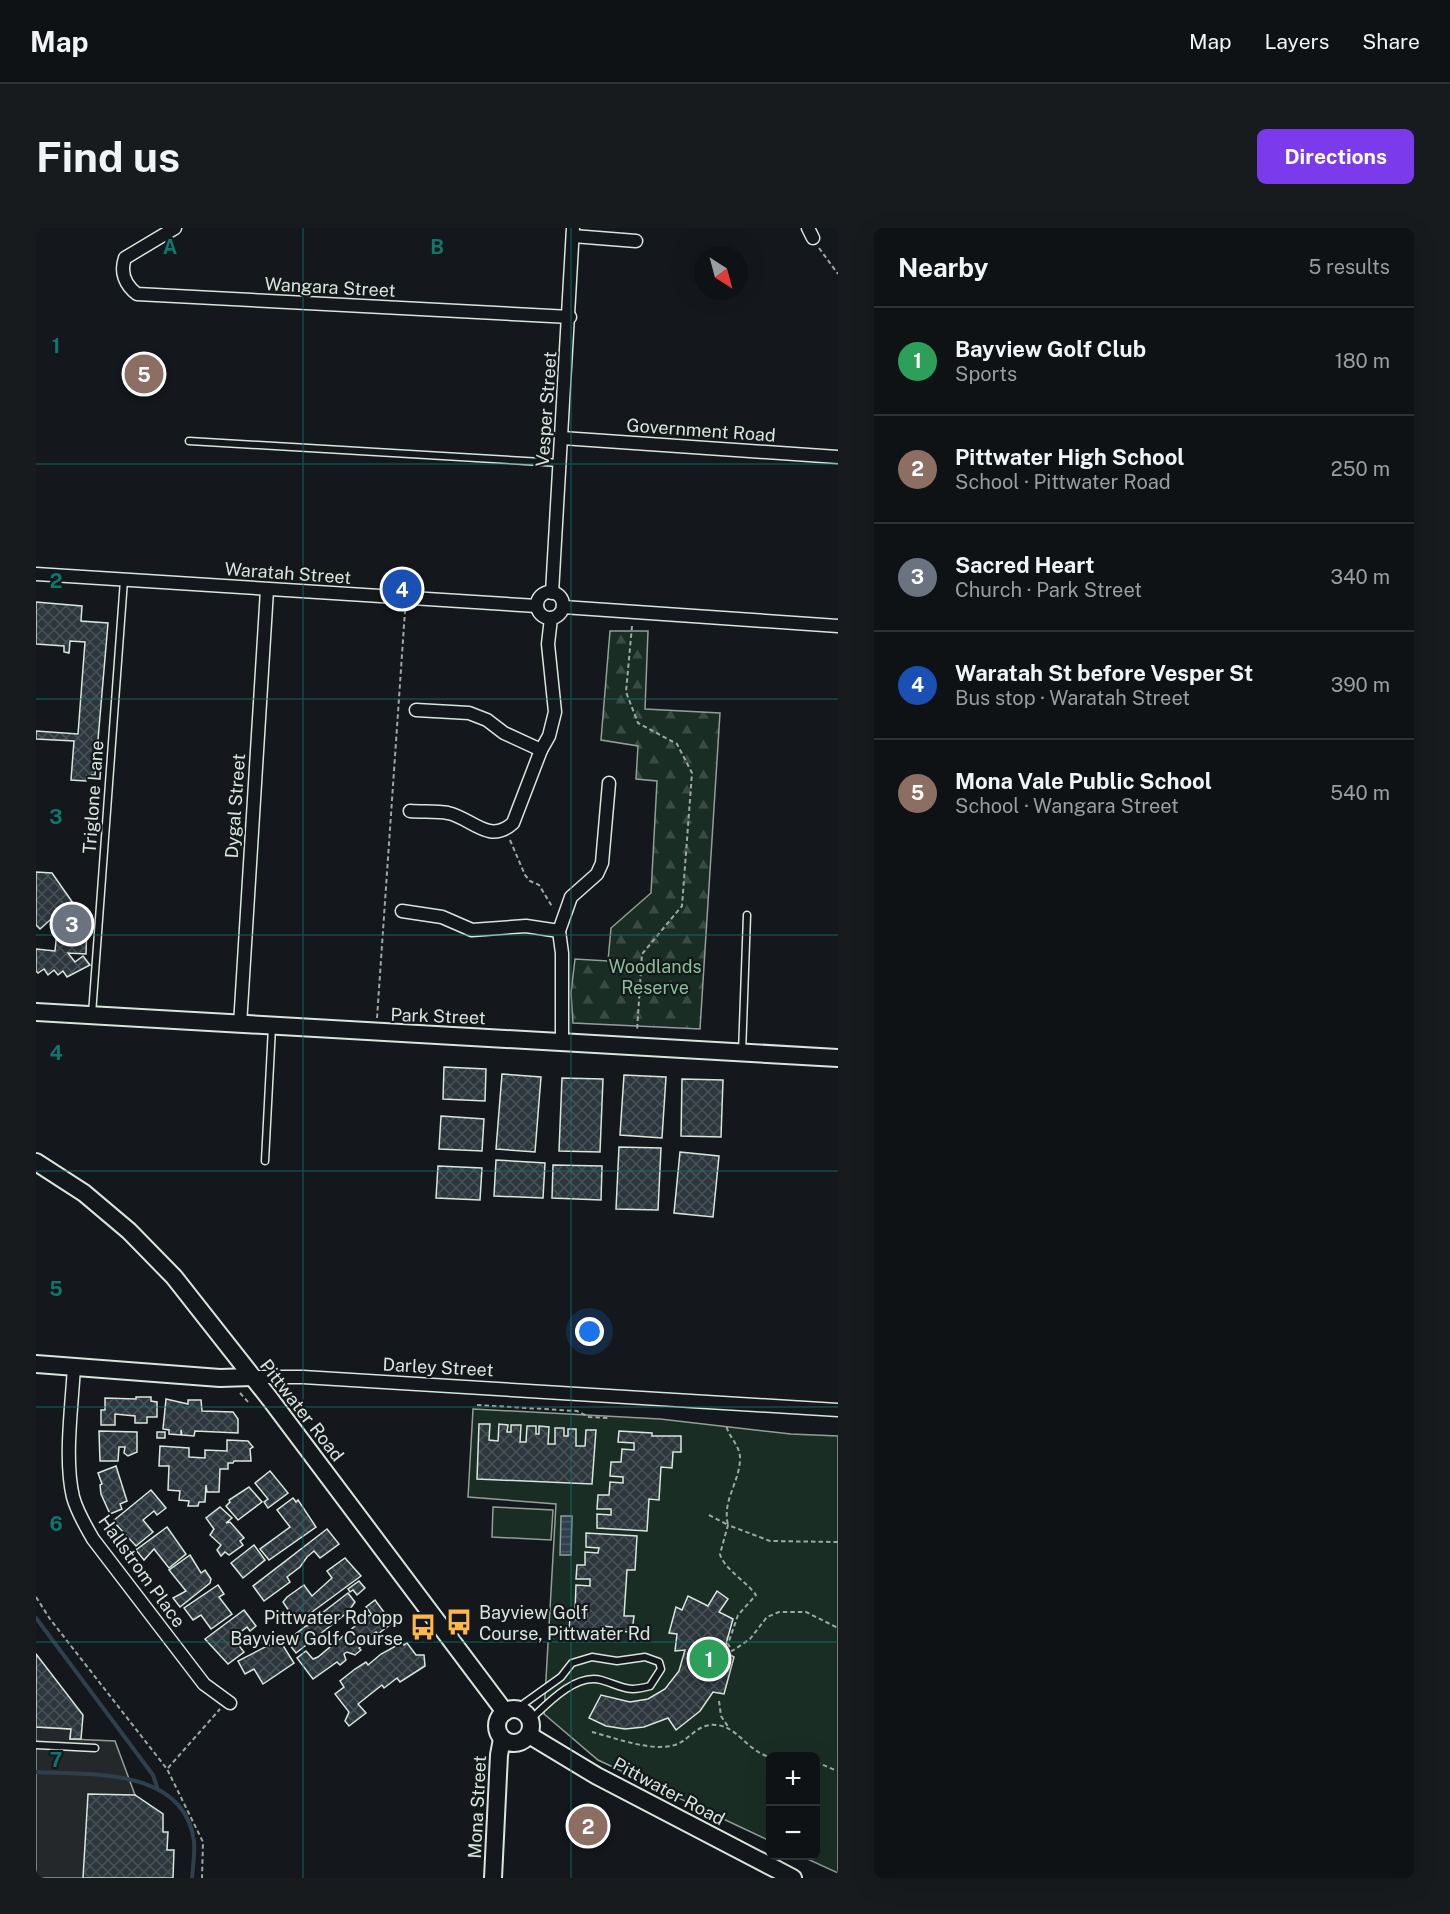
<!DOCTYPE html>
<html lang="en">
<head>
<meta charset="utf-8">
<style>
  :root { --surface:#0f1215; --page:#181b1e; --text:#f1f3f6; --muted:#9b9ea0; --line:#2f3234; --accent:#7c3aed }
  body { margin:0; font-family:"Public Sans",sans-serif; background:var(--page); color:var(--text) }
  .controls { position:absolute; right:18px; bottom:18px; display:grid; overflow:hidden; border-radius:9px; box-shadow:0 6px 24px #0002 }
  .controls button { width:54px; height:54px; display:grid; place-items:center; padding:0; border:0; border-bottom:2px solid var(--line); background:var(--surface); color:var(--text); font:30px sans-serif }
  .compass { position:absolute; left:658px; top:18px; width:54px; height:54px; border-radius:50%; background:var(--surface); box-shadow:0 6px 24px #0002; rotate:144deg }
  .you { position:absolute; left:554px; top:1104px; width:21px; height:21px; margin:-15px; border:4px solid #fff; border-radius:50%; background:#1a73e8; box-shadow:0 0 0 9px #1a73e833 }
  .badge { display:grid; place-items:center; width:39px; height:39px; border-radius:50%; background:var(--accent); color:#fff; font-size:20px; font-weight:700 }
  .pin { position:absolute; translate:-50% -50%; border:3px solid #fff; box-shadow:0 2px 6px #0006 }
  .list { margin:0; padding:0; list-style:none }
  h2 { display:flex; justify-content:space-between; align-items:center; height:78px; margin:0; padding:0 24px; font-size:26px }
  h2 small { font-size:20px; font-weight:400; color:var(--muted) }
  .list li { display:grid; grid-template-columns:39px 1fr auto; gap:18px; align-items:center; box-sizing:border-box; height:108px; padding:0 24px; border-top:2px solid var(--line) }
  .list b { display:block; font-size:22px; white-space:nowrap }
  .list p { margin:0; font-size:20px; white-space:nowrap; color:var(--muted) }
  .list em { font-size:20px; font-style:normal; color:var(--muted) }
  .map { position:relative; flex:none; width:802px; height:1650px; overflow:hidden; border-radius:9px }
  header { display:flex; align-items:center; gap:36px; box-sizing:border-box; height:84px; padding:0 30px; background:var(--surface); border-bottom:2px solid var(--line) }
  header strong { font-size:28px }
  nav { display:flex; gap:33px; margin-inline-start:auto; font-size:21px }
  .intro { display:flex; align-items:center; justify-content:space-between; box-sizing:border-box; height:144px; padding:0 36px }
  h1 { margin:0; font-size:42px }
  .button { padding:15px 27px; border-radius:9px; background:var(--accent); color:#fff; font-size:21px; font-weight:700 }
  main { display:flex; gap:36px; padding:0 36px }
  aside { flex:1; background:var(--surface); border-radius:9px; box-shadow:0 6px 24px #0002 }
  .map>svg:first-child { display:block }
  .grass { fill:#1a2d24; stroke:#939e99; stroke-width:1.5 }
  .forest { fill:url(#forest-firs); stroke:#939e99; stroke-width:1.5 }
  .parking { fill:#24282b; stroke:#939e99; stroke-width:1.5 }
  .water { fill:url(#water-rules); stroke:#939e99; stroke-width:1.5 }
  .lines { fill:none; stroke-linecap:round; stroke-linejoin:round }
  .stream { stroke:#2f3f4d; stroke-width:4 }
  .building { fill:url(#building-cross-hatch); stroke:#d8e6dc; stroke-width:1.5 }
  .lane-casing { stroke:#d8e6dc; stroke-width:9 }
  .street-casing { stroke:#d8e6dc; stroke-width:15 }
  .secondary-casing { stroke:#d8e6dc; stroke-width:20 }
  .path { stroke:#9da8a2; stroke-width:2; stroke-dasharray:4.5 3; stroke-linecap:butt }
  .lane { stroke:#14181c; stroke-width:6 }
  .street { stroke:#14181c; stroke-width:12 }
  .secondary { stroke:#14181c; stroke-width:16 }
  .grid { fill:none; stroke:#0f766e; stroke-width:1.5; stroke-opacity:0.55 }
  .labels { text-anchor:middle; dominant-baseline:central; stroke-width:4.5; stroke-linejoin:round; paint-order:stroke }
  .street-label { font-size:18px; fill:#d8e6dc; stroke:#14181c }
  .park-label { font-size:18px; fill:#8ac095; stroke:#14181c }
  .poi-label { font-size:18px; fill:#d8e6dc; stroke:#14181c; text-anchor:start }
  .grid-label { font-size:20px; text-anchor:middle; font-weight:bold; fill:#0f766e; stroke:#14181c; stroke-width:4.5; stroke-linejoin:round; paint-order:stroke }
</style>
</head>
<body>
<header>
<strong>Map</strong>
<nav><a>Map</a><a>Layers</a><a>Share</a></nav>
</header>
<div class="intro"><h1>Find us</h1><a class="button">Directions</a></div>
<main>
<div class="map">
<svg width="802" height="1650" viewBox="0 0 802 1650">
  <defs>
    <pattern id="forest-firs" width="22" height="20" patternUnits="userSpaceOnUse" patternTransform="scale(1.5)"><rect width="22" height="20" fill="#1a2d24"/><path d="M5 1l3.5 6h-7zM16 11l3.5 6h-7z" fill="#3b4b43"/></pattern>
    <pattern id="water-rules" width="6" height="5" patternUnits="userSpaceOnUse" patternTransform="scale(1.5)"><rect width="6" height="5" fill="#2f3f4d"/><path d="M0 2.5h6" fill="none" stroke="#4c5b66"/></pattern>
    <pattern id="building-cross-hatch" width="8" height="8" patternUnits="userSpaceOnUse" patternTransform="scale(1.5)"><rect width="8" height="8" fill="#2c363c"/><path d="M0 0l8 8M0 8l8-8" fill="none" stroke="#4a5358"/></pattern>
  </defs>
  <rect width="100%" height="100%" fill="#14181c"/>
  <g class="grass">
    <polygon points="437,1181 624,1191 755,1206 802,1208 802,1645 765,1628 780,1628 780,1528 734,1528 734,1613 562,1532 508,1486 520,1276 432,1269"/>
    <polygon points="457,1279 517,1282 515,1312 456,1309"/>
  </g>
  <polygon class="forest" points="574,403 612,403 609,481 684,485 664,801 537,795 535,765 539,731 572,733 575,700 615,665 621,553 600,551 602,518 565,512"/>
  <polygon class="parking" points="0,1499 35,1501 34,1511 79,1513 99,1567 47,1650 0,1650"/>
  <polygon class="water" points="525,1288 536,1288 535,1327 524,1327"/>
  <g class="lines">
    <g class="stream">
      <polyline points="0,1390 117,1547 121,1559"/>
      <path d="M0,1544C54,1547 148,1539 158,1613C159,1625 157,1638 156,1650"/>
    </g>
  </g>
  <g class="building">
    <polygon points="0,374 46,378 45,393 72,395 59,547 56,547 56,552 51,552 51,547 50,553 35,552 38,513 0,511 0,503 42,506 49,414 34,413 33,425 28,424 28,418 0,416"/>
    <polygon points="0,644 16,645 51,695 50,726 32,725 39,734 47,728 54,737 31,749 27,743 22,747 18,742 12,747 8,741 2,745 0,743 0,721 19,723 22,693 14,692 4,701 0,697"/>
    <polygon points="408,839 450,841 449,873 407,871"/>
    <polygon points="466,846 505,849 499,924 460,921"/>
    <polygon points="588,847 630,849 626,910 584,907"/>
    <polygon points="526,850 567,851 564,924 523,923"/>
    <polygon points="646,851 687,852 685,909 645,908"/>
    <polygon points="405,888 448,891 446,923 403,921"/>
    <polygon points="583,919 625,920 622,982 580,981"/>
    <polygon points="644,924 683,928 677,989 638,985"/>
    <polygon points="460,932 509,935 507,970 458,968"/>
    <polygon points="517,937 566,938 565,972 516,970"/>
    <polygon points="402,938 446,940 444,972 400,970"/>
    <polygon points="100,1169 115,1169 115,1173 121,1174 121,1189 111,1189 111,1195 99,1195 99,1188 79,1186 79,1197 65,1197 65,1182 69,1182 69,1170 100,1171"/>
    <polygon points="130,1171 152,1176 152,1172 165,1172 166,1183 197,1184 202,1191 202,1205 159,1203 158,1208 146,1207 145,1202 145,1207 133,1206 133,1202 127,1201"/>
    <polygon points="443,1196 454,1196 453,1212 462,1213 463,1196 472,1197 471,1204 475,1204 475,1197 485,1197 484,1214 490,1214 491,1198 500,1198 500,1206 503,1206 503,1198 513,1199 512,1216 519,1216 519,1200 528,1200 528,1208 532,1208 532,1201 540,1201 540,1218 549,1218 550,1202 560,1202 556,1256 441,1251"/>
    <polygon points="63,1203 101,1204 101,1224 92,1228 88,1225 89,1219 83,1219 82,1233 64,1233"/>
    <polygon points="583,1203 616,1205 616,1208 645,1208 645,1224 637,1224 636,1240 625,1239 623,1272 613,1271 611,1303 561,1300 561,1286 575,1287 575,1281 561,1281 562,1267 573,1267 574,1254 587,1255 587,1249 574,1248 575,1234 585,1234 586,1221 598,1222 598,1215 582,1214"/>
    <rect x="121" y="1204" width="8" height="6"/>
    <polygon points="191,1212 212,1213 217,1219 214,1221 215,1233 198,1233 197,1235 192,1235 192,1241 184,1241 183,1264 171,1264 170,1257 169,1274 163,1274 162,1278 152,1278 153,1273 143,1272 144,1263 132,1262 133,1238 123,1238 124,1218 153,1220 153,1229 169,1230 169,1222 191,1223"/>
    <polygon points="80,1238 91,1273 84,1276 86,1281 74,1286 65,1266 64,1257 66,1256 62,1245"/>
    <polygon points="234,1243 252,1265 232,1280 228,1274 232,1271 219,1255"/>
    <polygon points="213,1259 226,1274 202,1292 190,1278 194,1274 193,1272"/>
    <polygon points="115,1262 130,1280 121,1287 118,1283 107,1292 117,1304 100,1318 77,1293"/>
    <polygon points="257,1270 260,1274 262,1272 280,1299 233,1332 224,1321 254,1299 241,1282"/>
    <polygon points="184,1279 196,1290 190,1295 194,1294 208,1310 204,1313 207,1317 193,1327 189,1324 185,1328 181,1322 185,1317 174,1307 178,1301 170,1290"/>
    <polygon points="131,1299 150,1326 133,1340 118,1321 108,1332 100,1322"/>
    <polygon points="291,1301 303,1316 284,1330 278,1323 271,1329 264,1339 251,1349 254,1354 228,1373 217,1358"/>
    <polygon points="550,1305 601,1308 599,1342 591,1342 588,1388 598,1388 596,1404 577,1403 576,1399 566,1398 567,1404 533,1402 534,1391 549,1392 551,1389 551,1385 539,1384 540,1357 554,1358 554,1351 540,1351 541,1337 549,1337 549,1324 562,1325 563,1320 550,1319"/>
    <polygon points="218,1317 229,1332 207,1350 195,1335"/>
    <polygon points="154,1327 165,1345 169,1342 175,1351 174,1355 144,1379 137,1370 150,1363 133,1342"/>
    <polygon points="309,1330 325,1348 261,1395 247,1374 251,1369 268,1357 276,1368 296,1350 291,1343"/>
    <polygon points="323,1353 329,1360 321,1367 317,1362 314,1364 312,1361"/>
    <polygon points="182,1357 188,1366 183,1369 196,1386 175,1401 165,1387 157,1392 148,1380"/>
    <polygon points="681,1363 692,1371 683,1384 697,1391 688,1423 698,1429 688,1466 677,1464 664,1483 640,1502 632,1490 608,1499 589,1501 570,1498 553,1490 565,1467 594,1474 612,1471 629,1461 643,1443 649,1422 639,1423 641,1406 633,1405 640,1379 646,1382 652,1368 672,1378"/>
    <polygon points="312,1365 319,1374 312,1384 260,1425 253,1416 255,1414 253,1411 270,1398 275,1397 273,1395"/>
    <polygon points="339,1372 356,1395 342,1406 340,1404 324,1414 327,1417 323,1420 325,1422 319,1427 311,1424 308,1426 310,1432 304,1437 301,1434 277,1451 261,1430 270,1423 277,1431 282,1429 331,1388 336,1387 330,1379"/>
    <polygon points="208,1382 220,1398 214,1403 211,1399 197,1410 208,1424 192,1436 169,1411"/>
    <polygon points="241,1408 258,1435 227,1456 218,1441 209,1446 202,1433 235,1416 233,1413"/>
    <polygon points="367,1414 368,1417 371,1415 380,1427 388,1427 389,1438 364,1454 361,1450 348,1460 346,1457 322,1476 330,1485 313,1498 309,1493 313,1484 299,1466 308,1459 304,1453 319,1441 330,1434 332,1437 345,1426"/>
    <polygon points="0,1426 47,1487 45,1511 34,1511 35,1501 0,1499"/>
    <polygon points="52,1566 99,1567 127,1586 127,1604 132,1604 131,1622 138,1622 137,1650 47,1650"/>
  </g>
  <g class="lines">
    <g class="lane-casing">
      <g id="lane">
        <polyline points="153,213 524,235"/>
        <polyline points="56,786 88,352"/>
        <polyline points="706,825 711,687"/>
        <polyline points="229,933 236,799"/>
        <path d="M479,1482L525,1449L536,1435L556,1429L581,1433L609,1429L623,1434L625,1441L614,1458C590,1465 586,1458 565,1452C539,1445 510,1477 494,1492"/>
        <polyline points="0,1517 59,1520"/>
      </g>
    </g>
    <g class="street-casing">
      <g id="street">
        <path d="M139,0L89,30C84,44 89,57 101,66L534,89"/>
        <polyline points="772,0 777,10"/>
        <polyline points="537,8 600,13"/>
        <polyline points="526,210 802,229"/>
        <polyline points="0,346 501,378"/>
        <circle cx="514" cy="377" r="13"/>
        <polyline points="516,365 537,0"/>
        <polyline points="527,379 802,398"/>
        <polyline points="380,482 433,485 451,492 468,505 505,522"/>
        <path d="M374,583C386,584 401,583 412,585C436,590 453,617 477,595L505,522L513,508L519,484L512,416L515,390"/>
        <polyline points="366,683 406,689 436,702 490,698 523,703"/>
        <polyline points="204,797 231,362"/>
        <polyline points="526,813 526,725 523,703 535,669 561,646 566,635 573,555"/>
        <path d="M38,1138C36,1178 28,1231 37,1269C41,1284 49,1297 57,1311L168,1456L194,1475"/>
        <polyline points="216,1149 267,1149 802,1182"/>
      </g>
    </g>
    <g class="secondary-casing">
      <g id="secondary">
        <polyline points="0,784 802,830"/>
        <polyline points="0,934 48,965 93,1003 138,1049 234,1171 469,1484"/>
        <polyline points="0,1136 184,1150 216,1149"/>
        <circle cx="478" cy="1498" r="17"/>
        <polyline points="493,1507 561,1548 757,1650"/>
        <polyline points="457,1650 463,1527 466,1511"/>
      </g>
    </g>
    <g class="path">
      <polyline points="783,20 802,46"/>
      <polyline points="596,398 590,464 602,495 641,516 656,545 646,678 606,726 601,803"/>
      <polyline points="474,612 489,647 494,653 503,657 517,680"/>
      <polyline points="341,790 369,383"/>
      <polyline points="204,1165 214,1176"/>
      <polyline points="441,1177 541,1183 553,1189 572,1190"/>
      <path d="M673,1287L692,1297C686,1273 703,1255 704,1232C705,1218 693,1210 690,1197"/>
      <path d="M802,1314L734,1313L692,1297L684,1326C687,1340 711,1354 720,1367L702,1387L692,1416L696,1423L714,1411L731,1389L743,1384H770L802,1400"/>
      <polyline points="0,1369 14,1391 131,1541 167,1614 166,1650"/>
      <polyline points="683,1473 685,1488 693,1500"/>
      <path d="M556,1504C580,1510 614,1524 639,1517C654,1512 661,1495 680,1497C701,1498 711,1523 734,1529"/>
      <polyline points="780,1534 799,1542"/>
      <polyline points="132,1540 184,1481"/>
    </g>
    <use href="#lane" class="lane"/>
    <use href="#street" class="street"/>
    <use href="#secondary" class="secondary"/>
  </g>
  <path class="grid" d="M267,0V1650M535,0V1650M0,236H802M0,471H802M0,707H802M0,943H802M0,1179H802M0,1414H802"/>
  <defs>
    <g id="bus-bare" transform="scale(2.07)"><path d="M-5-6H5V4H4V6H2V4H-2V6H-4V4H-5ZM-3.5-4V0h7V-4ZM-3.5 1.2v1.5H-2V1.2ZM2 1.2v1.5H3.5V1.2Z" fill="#ffb74d" stroke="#14181c" stroke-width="2.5" paint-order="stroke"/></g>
  </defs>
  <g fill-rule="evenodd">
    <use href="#bus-bare" x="423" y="1394"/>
    <use href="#bus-bare" x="387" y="1399"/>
  </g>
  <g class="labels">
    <g class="street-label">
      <text transform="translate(294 59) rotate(3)">Wangara Street</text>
      <text transform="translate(510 181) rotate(-86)">Vesper Street</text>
      <text transform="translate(665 202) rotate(4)">Government Road</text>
      <text transform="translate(252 345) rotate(4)">Waratah Street</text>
      <text transform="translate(57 569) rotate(-86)">Triglone Lane</text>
      <text transform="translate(199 578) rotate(-86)">Dygal Street</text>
      <text transform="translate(402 788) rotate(2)">Park Street</text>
      <text transform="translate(402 1139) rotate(3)">Darley Street</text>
      <text transform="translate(266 1182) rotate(52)">Pittwater Road</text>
      <text transform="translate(106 1343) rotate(54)">Hallstrom Place</text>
      <text transform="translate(633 1563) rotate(28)">Pittwater Road</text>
      <text transform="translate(441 1579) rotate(-87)">Mona Street</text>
    </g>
    <g class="park-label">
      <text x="619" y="738">Woodlands<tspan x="619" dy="21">Reserve</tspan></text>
    </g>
    <g class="poi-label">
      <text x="443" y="1384">Bayview Golf<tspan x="443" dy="21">Course, Pittwater Rd</tspan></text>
      <text x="367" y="1389" text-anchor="end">Pittwater Rd opp<tspan x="367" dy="21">Bayview Golf Course</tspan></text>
    </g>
  </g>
  <g class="grid-label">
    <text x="134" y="26">A</text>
    <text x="401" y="26">B</text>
    <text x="20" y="125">1</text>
    <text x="20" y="360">2</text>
    <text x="20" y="596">3</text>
    <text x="20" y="832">4</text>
    <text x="20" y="1068">5</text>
    <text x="20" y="1303">6</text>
    <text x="20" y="1539">7</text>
  </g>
</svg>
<div class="controls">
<button>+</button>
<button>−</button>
</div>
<svg class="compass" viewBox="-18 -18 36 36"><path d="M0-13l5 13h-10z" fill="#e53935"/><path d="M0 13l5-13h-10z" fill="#9b9ea0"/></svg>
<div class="you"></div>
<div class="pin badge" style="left:673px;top:1431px;background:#2e9e5b">1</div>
<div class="pin badge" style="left:552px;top:1598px;background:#8d6e63">2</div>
<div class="pin badge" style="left:36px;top:696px;background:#6b7280">3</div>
<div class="pin badge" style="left:366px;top:361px;background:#1a4fb4">4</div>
<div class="pin badge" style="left:108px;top:146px;background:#8d6e63">5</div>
</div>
<aside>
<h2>Nearby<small>5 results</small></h2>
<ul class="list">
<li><span class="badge" style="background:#2e9e5b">1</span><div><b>Bayview Golf Club</b><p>Sports</p></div><em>180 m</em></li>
<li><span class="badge" style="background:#8d6e63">2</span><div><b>Pittwater High School</b><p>School · Pittwater Road</p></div><em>250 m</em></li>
<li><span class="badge" style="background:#6b7280">3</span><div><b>Sacred Heart</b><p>Church · Park Street</p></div><em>340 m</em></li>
<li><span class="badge" style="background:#1a4fb4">4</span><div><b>Waratah St before Vesper St</b><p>Bus stop · Waratah Street</p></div><em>390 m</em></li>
<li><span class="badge" style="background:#8d6e63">5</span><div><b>Mona Vale Public School</b><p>School · Wangara Street</p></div><em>540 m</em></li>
</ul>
</aside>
</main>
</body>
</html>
